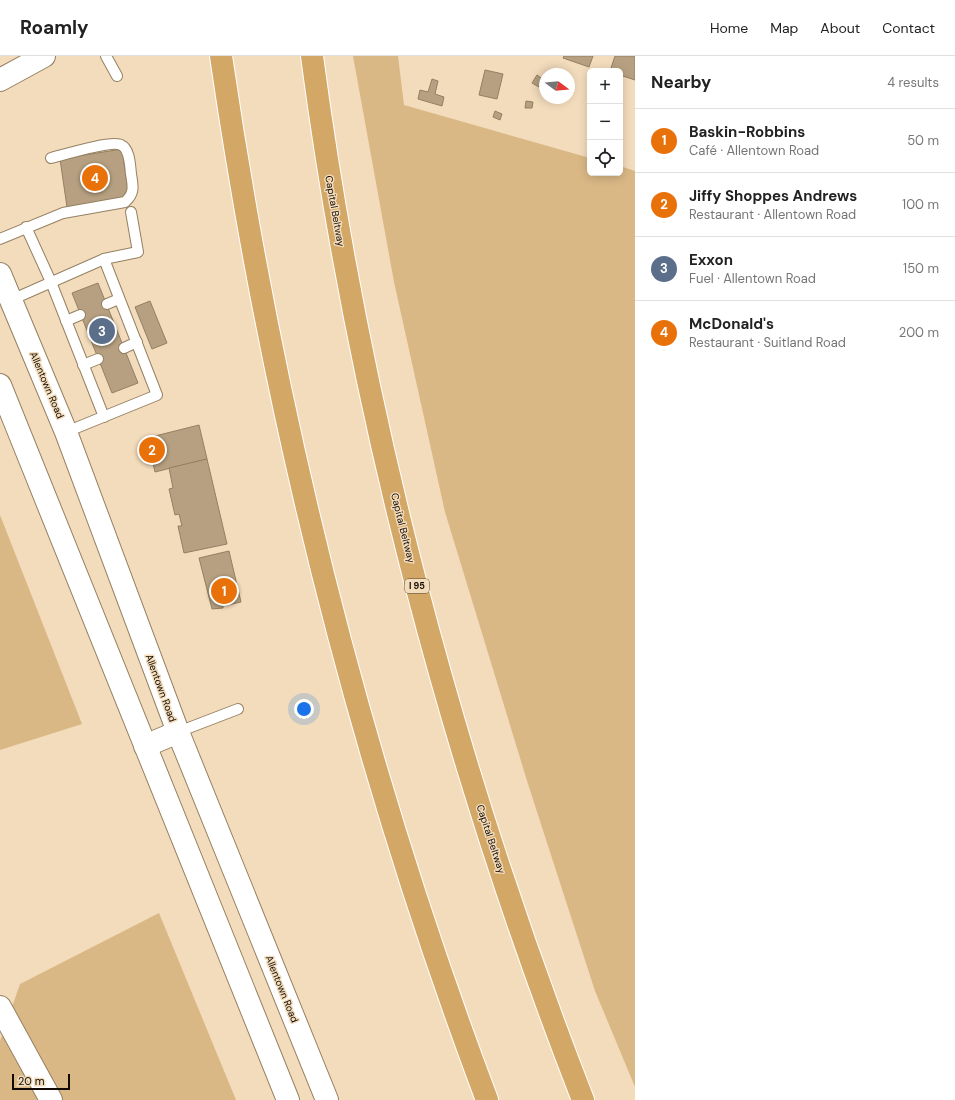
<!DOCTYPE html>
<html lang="en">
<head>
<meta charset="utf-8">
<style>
  :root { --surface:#fff; --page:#f6f6f6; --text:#222; --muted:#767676; --line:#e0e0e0; --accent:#7c3aed }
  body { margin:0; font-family:"DM Sans",sans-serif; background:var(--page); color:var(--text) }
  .controls { position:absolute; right:12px; top:12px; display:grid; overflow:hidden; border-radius:6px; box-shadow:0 2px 10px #0003 }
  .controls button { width:36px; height:36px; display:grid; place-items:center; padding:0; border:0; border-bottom:1px solid var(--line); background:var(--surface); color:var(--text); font:20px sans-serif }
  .compass { position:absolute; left:539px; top:12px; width:36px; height:36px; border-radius:50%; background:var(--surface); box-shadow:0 2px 10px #0003; rotate:106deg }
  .scale { position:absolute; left:12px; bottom:10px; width:58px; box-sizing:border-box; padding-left:4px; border:2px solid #110a02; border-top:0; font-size:11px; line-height:14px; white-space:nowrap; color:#110a02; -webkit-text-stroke:3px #f3dcbc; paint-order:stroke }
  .you { position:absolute; left:304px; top:653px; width:14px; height:14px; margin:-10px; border:3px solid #fff; border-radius:50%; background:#1a73e8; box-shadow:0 0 0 6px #1a73e833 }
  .badge { display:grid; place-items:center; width:26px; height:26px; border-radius:50%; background:var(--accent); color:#fff; font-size:13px; font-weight:700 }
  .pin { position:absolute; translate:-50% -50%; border:2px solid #fff; box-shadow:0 1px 4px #0006 }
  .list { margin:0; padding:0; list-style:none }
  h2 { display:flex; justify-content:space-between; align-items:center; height:52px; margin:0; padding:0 16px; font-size:17px }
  h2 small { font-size:13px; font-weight:400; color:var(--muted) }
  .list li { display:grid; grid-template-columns:26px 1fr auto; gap:12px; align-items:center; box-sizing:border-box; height:64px; padding:0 16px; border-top:1px solid var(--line) }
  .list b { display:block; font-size:15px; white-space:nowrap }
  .list p { margin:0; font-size:13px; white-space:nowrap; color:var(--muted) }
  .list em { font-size:13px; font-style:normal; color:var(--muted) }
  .icon { flex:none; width:22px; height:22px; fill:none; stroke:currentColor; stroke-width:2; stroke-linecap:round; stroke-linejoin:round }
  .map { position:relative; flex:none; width:635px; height:1044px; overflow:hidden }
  header { display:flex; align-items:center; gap:24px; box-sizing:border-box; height:56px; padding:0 20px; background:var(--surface); border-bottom:1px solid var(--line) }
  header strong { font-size:19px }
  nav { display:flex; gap:22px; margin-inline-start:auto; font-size:14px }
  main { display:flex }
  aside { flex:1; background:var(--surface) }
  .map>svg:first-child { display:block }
  .green { fill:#dab886 }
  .building { fill:#b6a081; stroke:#947f62 }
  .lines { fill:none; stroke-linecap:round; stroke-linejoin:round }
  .service-casing { stroke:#958062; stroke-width:12 }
  .tertiary-casing { stroke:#958062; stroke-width:24 }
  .secondary-casing { stroke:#958062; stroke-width:24 }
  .motorway-casing { stroke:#fff; stroke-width:24 }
  .service { stroke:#fff; stroke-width:10 }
  .tertiary { stroke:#fff; stroke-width:22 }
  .secondary { stroke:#fff; stroke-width:22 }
  .motorway { stroke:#d3a765; stroke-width:22 }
  .labels { text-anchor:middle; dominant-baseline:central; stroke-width:3; stroke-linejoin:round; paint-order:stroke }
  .shield { fill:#f3dcbc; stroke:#55493a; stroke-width:1 }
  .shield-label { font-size:9px; font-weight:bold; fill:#110a02 }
  .street-label { font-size:10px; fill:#110a02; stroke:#f3dcbc }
</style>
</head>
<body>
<header>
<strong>Roamly</strong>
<nav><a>Home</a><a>Map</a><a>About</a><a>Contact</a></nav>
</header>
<main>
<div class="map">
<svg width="635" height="1044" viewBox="0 0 635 1044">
  <rect width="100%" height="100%" fill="#f3dcbc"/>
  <g class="green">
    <polygon points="353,0 398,0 404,49 590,102 590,117 620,117 620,110 635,115 635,1031 595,935 528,728 445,456 394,226"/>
    <polygon points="0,459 82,668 0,694"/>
    <polygon points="159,857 236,1044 0,1044 0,985 20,928"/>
  </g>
  <g class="building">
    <polygon points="564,0 593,0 589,11 563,2"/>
    <polygon points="615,0 635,0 635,24 620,19 620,15 610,15"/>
    <polygon points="485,14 503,18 497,43 479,39"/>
    <polygon points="537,19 544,24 539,31 532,27"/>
    <polygon points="432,23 438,25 435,38 444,41 442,50 418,43 420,34 428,36"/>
    <polygon points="526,45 533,46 532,52 525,52"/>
    <polygon points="495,55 502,58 500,64 493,61"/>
    <polygon points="122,93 129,141 67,151 60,103"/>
    <polygon points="98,227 138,327 112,337 72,237"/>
    <polygon points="150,245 167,287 152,293 135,251"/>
    <polygon points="199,369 207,403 155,416 147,382"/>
    <polygon points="207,403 227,488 184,497 178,470 182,470 179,458 175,459 169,433 173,432 169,412"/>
    <polygon points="229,495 241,546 223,550 223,552 212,553 199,502"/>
  </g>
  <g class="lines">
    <g class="service-casing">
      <g id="service">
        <polyline points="106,0 117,20"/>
        <polyline points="26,171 51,226 104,361"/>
        <path d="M0,183L63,157L125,146C135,137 133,130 131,118C130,110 130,93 121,89C112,84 63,99 51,102"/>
        <polyline points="104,203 138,196 131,156"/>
        <polyline points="11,244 104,203 157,339 66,376"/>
        <polyline points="107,248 119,243"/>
        <polyline points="66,265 80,259"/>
        <polyline points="124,292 137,286"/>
        <polyline points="83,309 98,303"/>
        <polyline points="178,676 238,653"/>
      </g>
    </g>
    <g class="tertiary-casing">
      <polyline id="tertiary" points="0,951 51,1044"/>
    </g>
    <g class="secondary-casing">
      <g id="secondary">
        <polyline points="0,24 44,0"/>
        <polyline points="0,218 66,376 178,676 327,1044"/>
        <polyline points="0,329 288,1044"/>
        <polyline points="145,690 178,676"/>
      </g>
    </g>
    <g class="motorway-casing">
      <g id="motorway">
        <path d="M221,0C273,356 360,707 487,1044"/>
        <path d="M312,0C359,354 453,711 583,1044"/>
      </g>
    </g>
    <use href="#service" class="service"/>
    <use href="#tertiary" class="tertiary"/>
    <use href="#secondary" class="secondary"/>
    <use href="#motorway" class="motorway"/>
  </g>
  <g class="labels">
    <rect class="shield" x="405" y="523" width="24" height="14" rx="3"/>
    <g class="shield-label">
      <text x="417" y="530">I 95</text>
    </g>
    <g class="street-label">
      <text transform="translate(335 155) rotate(80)">Capital Beltway</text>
      <text transform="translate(47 329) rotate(67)">Allentown Road</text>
      <text transform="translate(403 472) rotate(76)">Capital Beltway</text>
      <text transform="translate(161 632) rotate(70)">Allentown Road</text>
      <text transform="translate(491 783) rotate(72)">Capital Beltway</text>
      <text transform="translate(282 933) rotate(68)">Allentown Road</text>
    </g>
  </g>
</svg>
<div class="controls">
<button>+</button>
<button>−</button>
<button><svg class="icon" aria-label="locate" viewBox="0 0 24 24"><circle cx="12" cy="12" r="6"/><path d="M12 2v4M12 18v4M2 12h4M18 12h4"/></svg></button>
</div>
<svg class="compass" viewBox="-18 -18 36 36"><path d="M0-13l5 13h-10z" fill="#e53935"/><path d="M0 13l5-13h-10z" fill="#767676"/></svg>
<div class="scale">20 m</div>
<div class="you"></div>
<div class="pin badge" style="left:224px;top:535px;background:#e8710a">1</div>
<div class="pin badge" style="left:152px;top:394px;background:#e8710a">2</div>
<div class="pin badge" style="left:102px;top:275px;background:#5c6f8a">3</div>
<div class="pin badge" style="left:95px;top:122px;background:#e8710a">4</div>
</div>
<aside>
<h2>Nearby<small>4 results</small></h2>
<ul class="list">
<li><span class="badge" style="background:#e8710a">1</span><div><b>Baskin-Robbins</b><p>Café · Allentown Road</p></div><em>50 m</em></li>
<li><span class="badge" style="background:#e8710a">2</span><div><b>Jiffy Shoppes Andrews</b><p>Restaurant · Allentown Road</p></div><em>100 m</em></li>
<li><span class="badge" style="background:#5c6f8a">3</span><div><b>Exxon</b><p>Fuel · Allentown Road</p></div><em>150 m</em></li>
<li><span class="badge" style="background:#e8710a">4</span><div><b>McDonald's</b><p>Restaurant · Suitland Road</p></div><em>200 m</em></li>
</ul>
</aside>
</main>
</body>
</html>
